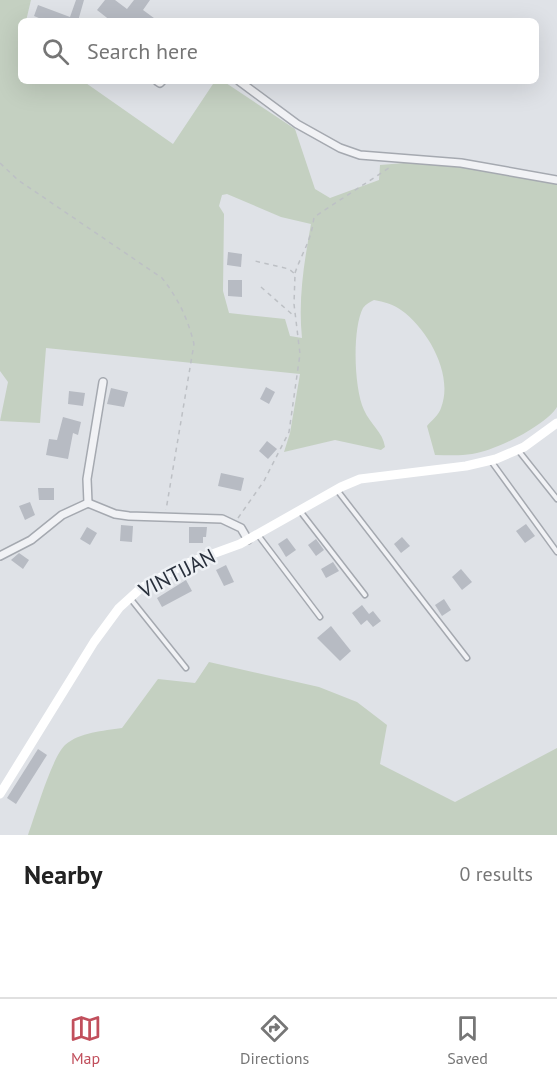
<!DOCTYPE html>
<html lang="en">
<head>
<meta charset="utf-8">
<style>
  :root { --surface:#fff; --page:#f2f2f2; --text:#222; --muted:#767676; --line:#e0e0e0; --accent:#c14f5c }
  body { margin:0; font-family:"PT Sans",sans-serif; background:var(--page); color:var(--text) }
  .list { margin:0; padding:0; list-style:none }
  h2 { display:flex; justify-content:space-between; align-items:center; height:78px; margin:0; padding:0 24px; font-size:26px }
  h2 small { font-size:20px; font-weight:400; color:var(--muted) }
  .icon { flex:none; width:33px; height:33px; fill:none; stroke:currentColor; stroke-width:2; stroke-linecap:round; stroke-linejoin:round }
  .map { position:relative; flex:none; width:557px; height:835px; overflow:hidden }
  .search { position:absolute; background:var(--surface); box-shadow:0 6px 24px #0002; left:18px; right:18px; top:18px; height:66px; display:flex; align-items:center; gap:15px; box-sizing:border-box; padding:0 21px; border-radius:9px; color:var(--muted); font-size:22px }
  .sheet { height:162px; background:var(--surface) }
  nav { display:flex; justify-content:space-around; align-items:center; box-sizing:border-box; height:84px; border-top:2px solid var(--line); background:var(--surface); font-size:16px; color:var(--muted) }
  nav a { display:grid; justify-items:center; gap:3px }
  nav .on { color:var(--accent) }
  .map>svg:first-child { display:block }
  .green { fill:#c4d0c1; fill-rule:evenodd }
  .building { fill:#b7bbc3 }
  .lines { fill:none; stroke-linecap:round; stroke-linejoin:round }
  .lane-casing { stroke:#a5a9b0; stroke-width:7 }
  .street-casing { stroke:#a5a9b0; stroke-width:10 }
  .path { stroke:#bdc0c5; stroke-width:1.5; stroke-dasharray:4.5 4.5; stroke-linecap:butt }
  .lane { stroke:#f1f2f5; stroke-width:4 }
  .street { stroke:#f1f2f5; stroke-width:7 }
  .secondary { stroke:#fff; stroke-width:9 }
  .labels { text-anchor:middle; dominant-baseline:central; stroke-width:5; stroke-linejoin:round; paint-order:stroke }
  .street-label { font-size:21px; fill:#29303c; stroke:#eef1f5 }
</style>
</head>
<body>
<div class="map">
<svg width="557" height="835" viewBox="0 0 557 835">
  <rect width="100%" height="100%" fill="#dfe2e7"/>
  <g class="green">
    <path d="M0,0H31L26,21H21V81H83L173,144L215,81H223L295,129L315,189L330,198L379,180L380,165L428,161L557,183V407C545,426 495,451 472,454C460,456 447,455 435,455L427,426C431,421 439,415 441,408C454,375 428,329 401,310C393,304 384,302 374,300C370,302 366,304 363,308C352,329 354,389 364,410C370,424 383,432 385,447L381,450L335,440L284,452L290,433L300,374L46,348L40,423L0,421L8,382L0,371ZM227,194L281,217L311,224C304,263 298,299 302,338L290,336L285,319L229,313L223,291L224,214L219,206L222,195Z"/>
    <path d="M209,662L319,687L357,702L387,725L380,764L455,802L557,748V835H28C35,816 52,757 65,745C80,732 103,731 122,728L158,679L195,683Z"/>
  </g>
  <g class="building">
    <polygon points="76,0 84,0 78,21 46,21 34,16 38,5 70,17"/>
    <polygon points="105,0 115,0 127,9 134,0 150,0 143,10 158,21 111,21 97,10"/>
    <polygon points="228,252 242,254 241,267 227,265"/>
    <polygon points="228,280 242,280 242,297 228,296"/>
    <polygon points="266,387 275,392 269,404 260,399"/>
    <polygon points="111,388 128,392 124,407 107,404"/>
    <polygon points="69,391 85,393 83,406 68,404"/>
    <polygon points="63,417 81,422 78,435 73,433 68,459 46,455 49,439 57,440"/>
    <polygon points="267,441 277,449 268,459 259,451"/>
    <polygon points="221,473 244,478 241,491 218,486"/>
    <polygon points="38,488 54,488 54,500 39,500"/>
    <polygon points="30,502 35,515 25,520 19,506"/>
    <polygon points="526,524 535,536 525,543 516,531"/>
    <polygon points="121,525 133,526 132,542 120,541"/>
    <polygon points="87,527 97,533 90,545 80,539"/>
    <polygon points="189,527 207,527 206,537 203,537 203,543 189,543"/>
    <polygon points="402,537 410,546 401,553 394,544"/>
    <polygon points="287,538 296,550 286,557 278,544"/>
    <polygon points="316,539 324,550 316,556 308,545"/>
    <polygon points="19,553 29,560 23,569 11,560"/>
    <polygon points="333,562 339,571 326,578 321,569"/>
    <polygon points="226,565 234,582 224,586 216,570"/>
    <polygon points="461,569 472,582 462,590 452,577"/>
    <polygon points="186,580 192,591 162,607 157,598"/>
    <polygon points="444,599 451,610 442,616 435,605"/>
    <polygon points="362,605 369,614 373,611 381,621 373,627 367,620 361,625 352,613"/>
    <polygon points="331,626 351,651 340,661 317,638"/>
    <polygon points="38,749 47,755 16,804 7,798"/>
  </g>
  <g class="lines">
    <g class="lane-casing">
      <g id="lane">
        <polyline points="518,450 557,499"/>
        <polyline points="491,461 557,552"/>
        <polyline points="337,490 467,658"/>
        <polyline points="300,511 365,595"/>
        <polyline points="258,535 320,617"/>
        <polyline points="130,598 186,668"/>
      </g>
    </g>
    <g class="street-casing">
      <g id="street">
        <polyline points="157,81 160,83 162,81"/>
        <polyline points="239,81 297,124 340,148 360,155 461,163 557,180"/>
        <polyline points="88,503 115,514 129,516 222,519 241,528 248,540"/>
        <polyline points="88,503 87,479 103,382"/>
        <polyline points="0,556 31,540 62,515 88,503"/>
      </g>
    </g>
    <g class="path">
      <path d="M0,163L18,180L162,278C178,298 188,319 194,344L166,510"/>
      <path d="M295,273C303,250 311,242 314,217L392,166"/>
      <polyline points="261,287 294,316"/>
      <polyline points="238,518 264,481 289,432 300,354 294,304 295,274 289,269 255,261"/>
    </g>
    <use href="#lane" class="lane"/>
    <use href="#street" class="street"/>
    <polyline class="secondary" points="0,794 94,642 119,608 141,588 185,564 240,544 341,487 360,479 466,466 496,459 524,447 557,423"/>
  </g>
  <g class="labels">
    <g class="street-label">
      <text transform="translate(177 573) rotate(-27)">VINTIJAN</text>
    </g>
  </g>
</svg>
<div class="search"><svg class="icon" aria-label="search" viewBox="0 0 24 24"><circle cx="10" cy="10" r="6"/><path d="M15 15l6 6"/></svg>Search here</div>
</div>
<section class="sheet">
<h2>Nearby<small>0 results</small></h2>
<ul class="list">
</ul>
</section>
<nav>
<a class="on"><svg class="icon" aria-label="map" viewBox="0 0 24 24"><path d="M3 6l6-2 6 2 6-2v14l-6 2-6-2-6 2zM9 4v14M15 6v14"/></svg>Map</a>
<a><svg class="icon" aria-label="directions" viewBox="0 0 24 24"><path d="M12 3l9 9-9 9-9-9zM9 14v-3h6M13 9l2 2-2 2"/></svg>Directions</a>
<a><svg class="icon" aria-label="saved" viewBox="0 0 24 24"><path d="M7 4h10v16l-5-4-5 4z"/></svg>Saved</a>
</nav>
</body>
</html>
